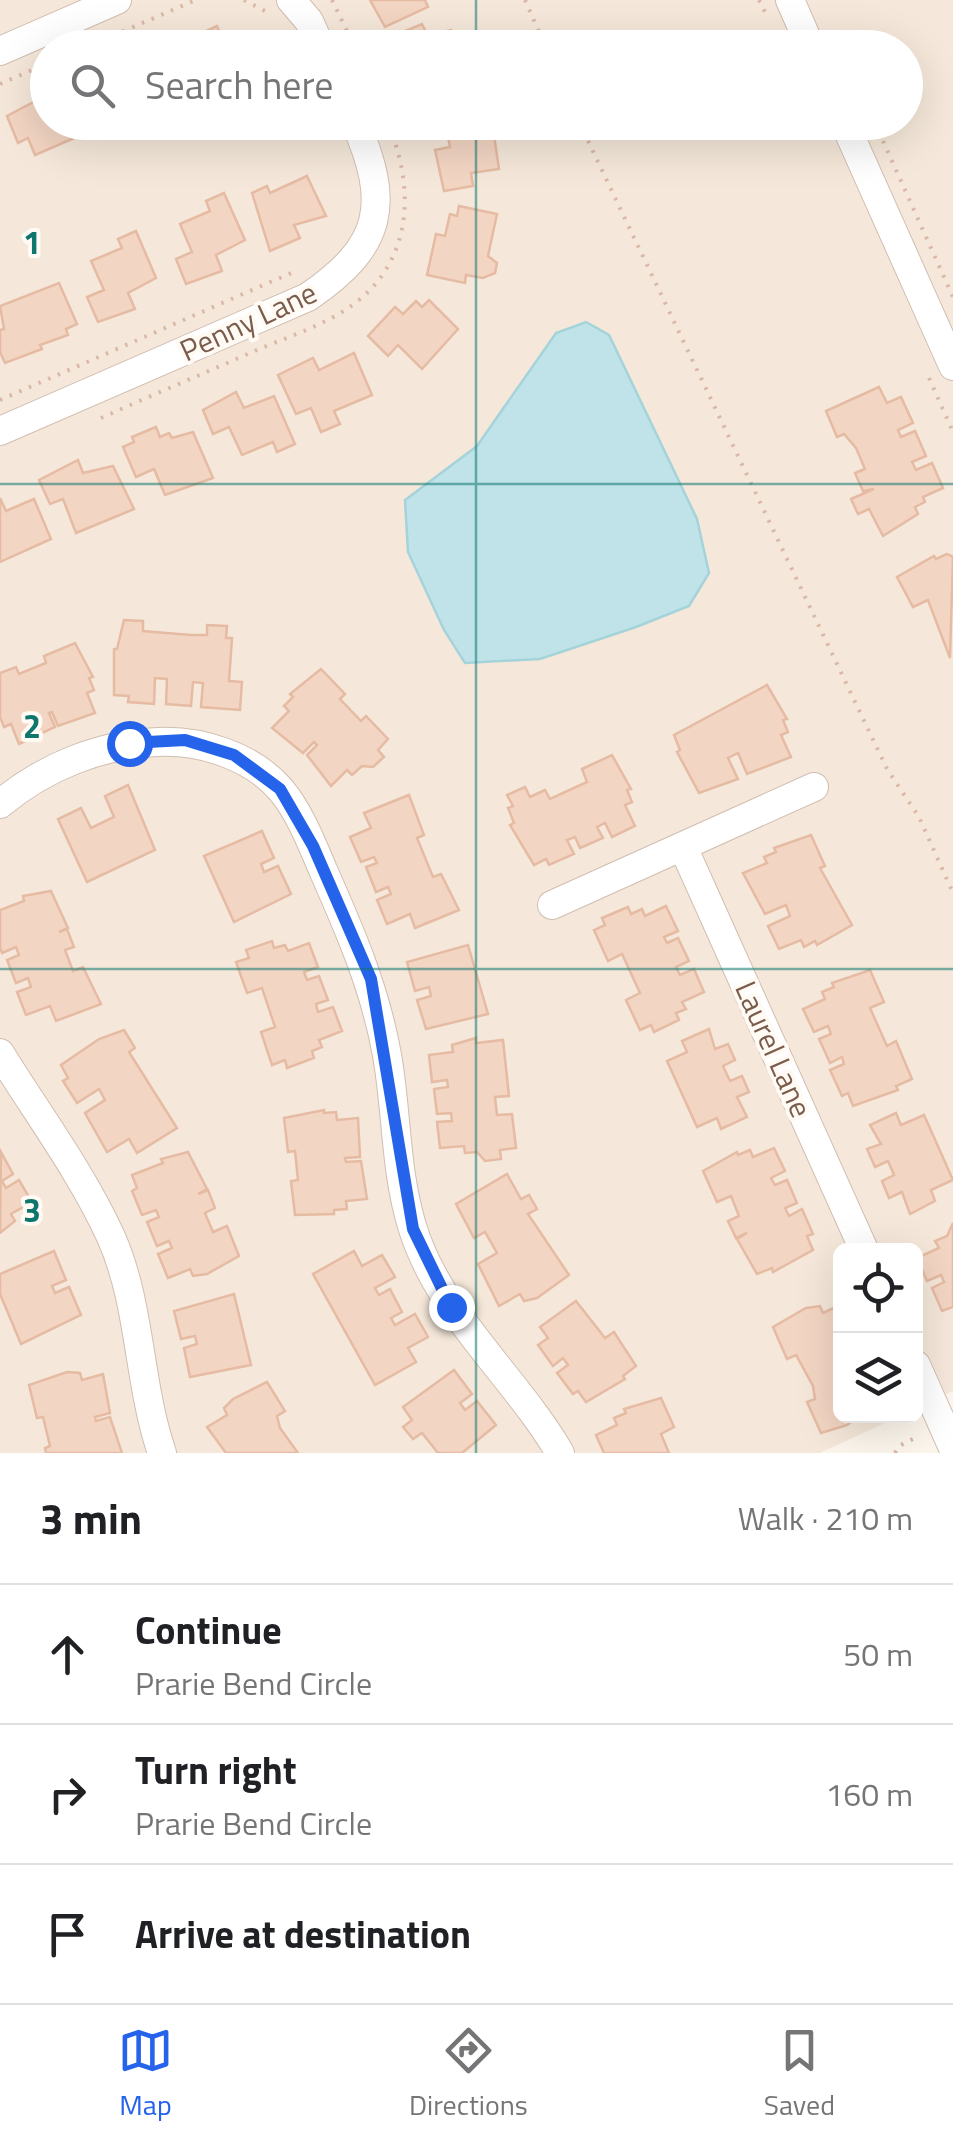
<!DOCTYPE html>
<html lang="en">
<head>
<meta charset="utf-8">
<style>
  :root { --surface:#fff; --page:#f2f2f2; --text:#202124; --muted:#757577; --line:#e0e0e0; --accent:#2563eb }
  body { margin:0; font-family:"Titillium Web",sans-serif; background:var(--page); color:var(--text) }
  .controls { position:absolute; right:30px; bottom:30px; display:grid; overflow:hidden; border-radius:15px; box-shadow:0 10px 40px #0002 }
  .controls button { width:90px; height:90px; display:grid; place-items:center; padding:0; border:0; border-bottom:2px solid var(--line); background:var(--surface); color:var(--text); font:50px sans-serif }
  .stop { position:absolute; width:30px; height:30px; margin:-22px; border:8px solid #2563eb; border-radius:50%; background:#fff }
  .stop.end { background:#2563eb; border-color:#fff; box-shadow:0 2px 10px #0008 }
  .list { margin:0; padding:0; list-style:none }
  h2 { display:flex; justify-content:space-between; align-items:center; height:130px; margin:0; padding:0 40px; font-size:42px }
  h2 small { font-size:32px; font-weight:400; color:var(--muted) }
  .list li { display:grid; grid-template-columns:65px 1fr auto; gap:30px; align-items:center; box-sizing:border-box; height:140px; padding:0 40px; border-top:2px solid var(--line) }
  .list b { display:block; font-size:38px; white-space:nowrap }
  .list p { margin:0; font-size:32px; white-space:nowrap; color:var(--muted) }
  .list em { font-size:32px; font-style:normal; color:var(--muted) }
  .icon { flex:none; width:55px; height:55px; fill:none; stroke:currentColor; stroke-width:2; stroke-linecap:round; stroke-linejoin:round }
  .map { position:relative; flex:none; width:953px; height:1453px; overflow:hidden }
  .search { position:absolute; background:var(--surface); box-shadow:0 10px 40px #0002; left:30px; right:30px; top:30px; height:110px; display:flex; align-items:center; gap:25px; box-sizing:border-box; padding:0 35px; border-radius:55px; color:var(--muted); font-size:38px }
  .sheet { height:550px; background:var(--surface) }
  nav { display:flex; justify-content:space-around; align-items:center; box-sizing:border-box; height:140px; border-top:2px solid var(--line); background:var(--surface); font-size:28px; color:var(--muted) }
  nav a { display:grid; justify-items:center; gap:5px }
  nav .on { color:var(--accent) }
  .map>svg:first-child { display:block }
  .residential { fill:#f5e8da; fill-rule:evenodd }
  .water { fill:#bfe3e8; stroke:#a5d3da; stroke-width:2.5 }
  .building { fill:#f3d5c3; stroke:#e6bba3; stroke-width:2.5 }
  .lines { fill:none; stroke-linecap:round; stroke-linejoin:round }
  .street-casing { stroke:#d1beb0; stroke-width:30 }
  .path { stroke:#d9b8a5; stroke-width:4; stroke-dasharray:2.5 8; stroke-linecap:butt }
  .street { stroke:#fff; stroke-width:28 }
  .route { stroke:#2563eb; stroke-width:12 }
  .grid { fill:none; stroke:#0f766e; stroke-width:2.5; stroke-opacity:0.55 }
  .labels { text-anchor:middle; dominant-baseline:central; stroke-width:8; stroke-linejoin:round; paint-order:stroke }
  .street-label { font-size:30px; fill:#7a5c4d; stroke:#fffaf3 }
  .grid-label { font-size:32px; text-anchor:middle; font-weight:bold; fill:#0f766e; stroke:#fffaf3; stroke-width:8; stroke-linejoin:round; paint-order:stroke }
</style>
</head>
<body>
<div class="map">
<svg width="953" height="1453" viewBox="0 0 953 1453">
  <rect width="100%" height="100%" fill="#fdf6ec"/>
  <path class="residential" d="M0,0H953V1391L916,1408V1250H840V1416H900L820,1453H0ZM48,48H906V122H48Z"/>
  <polygon class="water" points="586,322 609,335 697,519 709,573 689,606 636,627 540,659 465,663 444,630 408,552 405,500 477,446 556,333"/>
  <g class="building">
    <polygon points="370,0 425,0 428,7 385,27"/>
    <polygon points="422,24 428,36 451,30 458,46 392,48 388,38"/>
    <polygon points="217,26 224,43 254,32 261,48 184,48 193,37"/>
    <polygon points="41,98 48,99 48,122 92,122 95,129 35,155 28,138 18,143 7,116"/>
    <polygon points="445,122 492,122 499,169 471,173 473,186 444,191 435,150 450,147"/>
    <polygon points="307,176 326,216 294,225 300,238 270,251 252,193 267,186 270,193"/>
    <polygon points="224,193 245,240 216,255 222,271 186,284 176,259 192,252 180,224 210,211 206,201"/>
    <polygon points="459,206 497,214 488,256 497,263 495,273 483,278 466,275 465,283 427,275 436,234 445,236 450,214 457,216"/>
    <polygon points="136,231 156,278 128,293 135,309 98,322 87,297 104,290 91,261 122,248 118,239"/>
    <polygon points="59,283 77,324 66,329 68,335 40,345 42,349 5,363 0,352 0,330 4,329 0,306"/>
    <polygon points="429,300 458,329 422,369 398,345 388,356 368,336 395,307 403,314 416,301 422,307"/>
    <polygon points="354,353 372,395 334,411 340,424 321,432 311,408 296,414 278,375 313,358 319,370"/>
    <polygon points="879,387 887,403 901,397 913,423 898,430 901,437 915,431 926,456 912,462 916,470 932,463 943,488 923,497 925,502 915,507 918,514 883,536 869,509 858,514 851,499 874,489 863,491 855,473 865,469 856,448 844,434 837,437 826,411"/>
    <polygon points="236,392 244,408 274,396 295,444 277,452 273,442 242,455 229,427 213,434 203,410"/>
    <polygon points="156,427 160,437 169,433 172,438 193,432 213,478 165,495 154,469 136,477 123,447 134,442 132,437"/>
    <polygon points="78,460 83,473 113,466 134,509 76,533 63,499 50,504 39,480"/>
    <polygon points="0,498 6,511 34,499 51,539 0,562"/>
    <polygon points="947,554 953,557 950,658 928,600 913,607 897,577 934,556 936,559"/>
    <polygon points="124,620 143,621 143,631 191,635 207,635 207,625 227,626 226,638 232,638 229,681 242,682 240,710 201,707 203,683 193,682 191,706 166,704 167,679 155,678 154,704 128,702 129,696 114,695 114,649 117,649"/>
    <polygon points="75,643 93,677 89,678 94,690 87,693 95,713 58,726 52,712 49,713 55,727 19,744 11,724 4,727 0,717 0,673 16,667 19,674 46,663 44,656"/>
    <polygon points="321,669 345,694 340,699 361,721 366,716 388,739 378,750 384,757 373,767 362,766 352,775 347,770 331,786 307,755 317,745 314,742 303,753 272,728 289,711 284,706 293,697 290,694"/>
    <polygon points="767,685 787,719 783,720 788,732 781,735 791,757 747,774 738,753 728,758 738,779 699,793 677,752 680,750 674,735"/>
    <polygon points="612,755 631,789 627,790 632,802 625,805 635,826 612,837 605,823 597,827 603,838 580,848 575,837 567,840 574,854 549,865 546,859 534,865 510,825 514,823 508,808 513,806 507,795 525,787 530,797 545,790 550,799 587,782 582,769"/>
    <polygon points="128,785 155,850 87,882 58,819 81,808 91,828 114,817 105,796"/>
    <polygon points="409,795 424,835 417,838 433,877 441,874 459,910 415,928 410,914 387,924 377,900 391,894 388,887 376,892 366,867 377,863 374,857 361,862 350,837 371,828 364,813"/>
    <polygon points="262,831 274,858 261,864 264,872 278,866 291,894 234,922 204,856"/>
    <polygon points="811,835 825,866 820,868 852,925 817,945 815,941 804,947 801,940 779,949 768,926 790,916 786,905 765,914 743,873 767,863 764,857 776,852 774,848"/>
    <polygon points="51,891 68,928 59,932 67,929 74,947 65,950 73,971 83,967 101,1004 56,1021 50,1006 26,1015 17,992 31,987 28,978 16,983 7,960 19,955 16,947 2,953 0,947 0,910 24,901 23,896"/>
    <polygon points="666,906 678,931 664,937 667,943 678,938 689,961 676,967 680,975 694,969 704,992 682,1002 686,1009 676,1013 679,1020 654,1032 651,1025 640,1030 626,1000 640,993 622,954 608,961 594,930 605,925 602,918 628,907 631,914 642,909 645,916"/>
    <polygon points="272,941 274,948 285,945 288,951 309,943 318,967 304,972 307,980 319,976 328,1000 316,1004 318,1012 333,1007 342,1031 319,1040 322,1047 312,1051 314,1058 287,1068 285,1060 272,1065 261,1032 275,1027 262,988 247,993 236,962 249,958 246,950"/>
    <polygon points="468,945 488,1014 426,1029 417,1000 431,996 429,987 415,991 407,962"/>
    <polygon points="870,970 884,1002 870,1008 887,1046 896,1041 912,1079 896,1086 898,1090 853,1106 848,1093 842,1096 830,1070 844,1064 842,1057 830,1063 819,1039 831,1034 828,1026 814,1032 803,1009 825,999 822,992 834,987 832,983"/>
    <polygon points="709,1029 715,1049 728,1044 735,1060 723,1066 730,1081 742,1076 749,1092 737,1097 747,1117 721,1129 717,1118 697,1127 667,1061 687,1052 682,1041"/>
    <polygon points="124,1030 135,1048 129,1052 177,1128 137,1153 129,1139 107,1152 85,1113 105,1100 99,1089 77,1103 63,1081 68,1078 61,1065 99,1039"/>
    <polygon points="476,1038 476,1043 503,1040 509,1096 495,1097 497,1115 512,1114 516,1148 500,1150 501,1159 485,1161 477,1152 465,1153 464,1146 440,1148 437,1122 452,1121 451,1113 437,1114 434,1089 448,1087 447,1080 432,1082 429,1055 453,1052 452,1045"/>
    <polygon points="324,1110 324,1113 336,1112 337,1120 358,1118 360,1157 345,1158 346,1162 361,1161 367,1199 346,1201 347,1209 334,1210 334,1214 295,1215 291,1181 298,1180 295,1151 288,1152 284,1118"/>
    <polygon points="896,1113 901,1125 924,1115 953,1180 931,1190 935,1201 910,1214 902,1192 889,1198 882,1181 894,1175 888,1161 875,1167 867,1149 881,1144 870,1125"/>
    <polygon points="774,1148 785,1171 771,1178 775,1185 787,1180 797,1203 785,1208 789,1216 802,1209 813,1234 807,1236 813,1250 773,1272 772,1268 757,1274 737,1239 747,1233 736,1238 728,1221 739,1216 731,1196 717,1202 703,1171 737,1152 738,1155 750,1150 753,1157"/>
    <polygon points="1,1152 13,1174 2,1181 6,1188 19,1180 32,1202 11,1214 15,1221 0,1233"/>
    <polygon points="188,1152 207,1189 198,1194 208,1190 215,1208 205,1213 213,1232 227,1226 239,1256 207,1274 193,1276 190,1269 168,1278 158,1254 172,1248 169,1241 157,1246 147,1222 159,1217 156,1210 142,1215 132,1191 137,1188 132,1175 163,1163 161,1159"/>
    <polygon points="507,1174 521,1199 529,1195 537,1209 528,1214 569,1275 537,1298 524,1301 520,1294 499,1306 478,1264 497,1253 485,1232 474,1238 456,1204"/>
    <polygon points="953,1223 953,1307 942,1311 932,1288 944,1282 941,1275 927,1281 917,1258 939,1248 935,1241 947,1236"/>
    <polygon points="54,1251 66,1280 52,1286 55,1293 69,1287 81,1315 21,1344 0,1294 0,1274"/>
    <polygon points="354,1251 362,1266 382,1255 395,1277 375,1288 379,1295 390,1289 402,1312 391,1318 395,1325 415,1314 428,1337 408,1348 416,1362 375,1385 313,1274"/>
    <polygon points="234,1294 251,1365 190,1377 184,1348 197,1344 195,1336 181,1339 174,1311"/>
    <polygon points="576,1301 605,1338 614,1332 636,1366 623,1376 625,1379 586,1402 578,1391 573,1394 557,1373 568,1365 563,1358 553,1366 538,1345 548,1338 540,1327"/>
    <polygon points="840,1305 840,1416 859,1416 847,1425 821,1433 807,1402 815,1399 813,1386 796,1355 787,1359 773,1327 806,1308 820,1306 823,1313"/>
    <polygon points="454,1370 472,1394 460,1403 465,1410 477,1401 496,1425 462,1453 438,1453 422,1433 413,1439 403,1427 412,1420 403,1407"/>
    <polygon points="67,1372 80,1373 82,1380 103,1374 110,1413 95,1417 96,1421 110,1417 122,1453 46,1453 45,1448 50,1446 43,1417 37,1418 29,1385"/>
    <polygon points="267,1382 285,1411 277,1416 280,1428 298,1453 226,1453 207,1427 227,1415 224,1408 233,1399"/>
    <polygon points="661,1398 674,1427 661,1434 669,1453 604,1453 596,1435 617,1425 614,1418 626,1413 624,1409"/>
  </g>
  <g class="lines">
    <g class="street-casing">
      <g id="street">
        <polyline points="291,0 309,21 321,48"/>
        <polyline points="790,0 811,48"/>
        <polyline points="0,51 117,0"/>
        <polyline points="844,122 953,366"/>
        <path d="M0,431L308,297C383,246 391,204 355,122"/>
        <path d="M0,804C44,767 101,744 158,742C201,740 252,756 281,790C299,811 312,844 323,870C350,931 375,988 387,1055C397,1112 395,1170 412,1226C438,1313 515,1376 560,1453"/>
        <polyline points="683,847 864,1250"/>
        <polyline points="552,905 814,787"/>
        <path d="M0,1053C37,1113 82,1173 111,1237C141,1304 138,1383 162,1453"/>
        <polyline points="916,1365 953,1448"/>
      </g>
    </g>
    <g class="path">
      <polyline points="244,0 267,12"/>
      <polyline points="332,0 355,48"/>
      <polyline points="525,0 546,48"/>
      <polyline points="759,0 766,14"/>
      <polyline points="836,36 841,48"/>
      <polyline points="84,48 196,0"/>
      <polyline points="0,84 48,63"/>
      <polyline points="579,122 887,769 919,817 953,893"/>
      <polyline points="883,141 953,297"/>
      <polyline points="929,378 953,432"/>
      <polyline points="0,400 298,270"/>
      <path d="M101,418C150,396 200,375 250,353C284,338 324,326 354,304C414,259 415,185 387,122"/>
      <polyline points="895,1453 899,1446 919,1436"/>
    </g>
    <use href="#street" class="street"/>
  </g>
  <g class="lines">
    <polyline class="route" points="129,743 185,740 234,755 280,789 313,846 371,979 413,1229 451,1307"/>
  </g>
  <path class="grid" d="M476,0V48M476,122V1453M0,484H953M0,969H953"/>
  <g class="labels">
    <g class="street-label">
      <text transform="translate(248 321) rotate(-25)">Penny Lane</text>
      <text transform="translate(774 1049) rotate(66)">Laurel Lane</text>
    </g>
  </g>
  <g class="grid-label">
    <text x="32" y="254">1</text>
    <text x="32" y="738">2</text>
    <text x="32" y="1222">3</text>
  </g>
</svg>
<div class="controls">
<button><svg class="icon" aria-label="locate" viewBox="0 0 24 24"><circle cx="12" cy="12" r="6"/><path d="M12 2v4M12 18v4M2 12h4M18 12h4"/></svg></button>
<button><svg class="icon" aria-label="layers" viewBox="0 0 24 24"><path d="M12 4l9 5-9 5-9-5zM3 14l9 5 9-5"/></svg></button>
</div>
<div class="stop" style="left:129px;top:743px"></div>
<div class="stop end" style="left:451px;top:1307px"></div>
<div class="search"><svg class="icon" aria-label="search" viewBox="0 0 24 24"><circle cx="10" cy="10" r="6"/><path d="M15 15l6 6"/></svg>Search here</div>
</div>
<section class="sheet">
<h2>3 min<small>Walk · 210 m</small></h2>
<ul class="list">
<li><svg class="icon" aria-label="ahead" viewBox="0 0 24 24"><path d="M12 20V5M6 11l6-6 6 6"/></svg><div><b>Continue</b><p>Prarie Bend Circle</p></div><em>50 m</em></li>
<li><svg class="icon" aria-label="right" viewBox="0 0 24 24"><path d="M7 20v-9h11M14 6l5 5-5 5"/></svg><div><b>Turn right</b><p>Prarie Bend Circle</p></div><em>160 m</em></li>
<li><svg class="icon" aria-label="arrive" viewBox="0 0 24 24"><path d="M6 21V4h12l-3 4 3 4H6"/></svg><div><b>Arrive at destination</b></div></li>
</ul>
</section>
<nav>
<a class="on"><svg class="icon" aria-label="map" viewBox="0 0 24 24"><path d="M3 6l6-2 6 2 6-2v14l-6 2-6-2-6 2zM9 4v14M15 6v14"/></svg>Map</a>
<a><svg class="icon" aria-label="directions" viewBox="0 0 24 24"><path d="M12 3l9 9-9 9-9-9zM9 14v-3h6M13 9l2 2-2 2"/></svg>Directions</a>
<a><svg class="icon" aria-label="saved" viewBox="0 0 24 24"><path d="M7 4h10v16l-5-4-5 4z"/></svg>Saved</a>
</nav>
</body>
</html>
